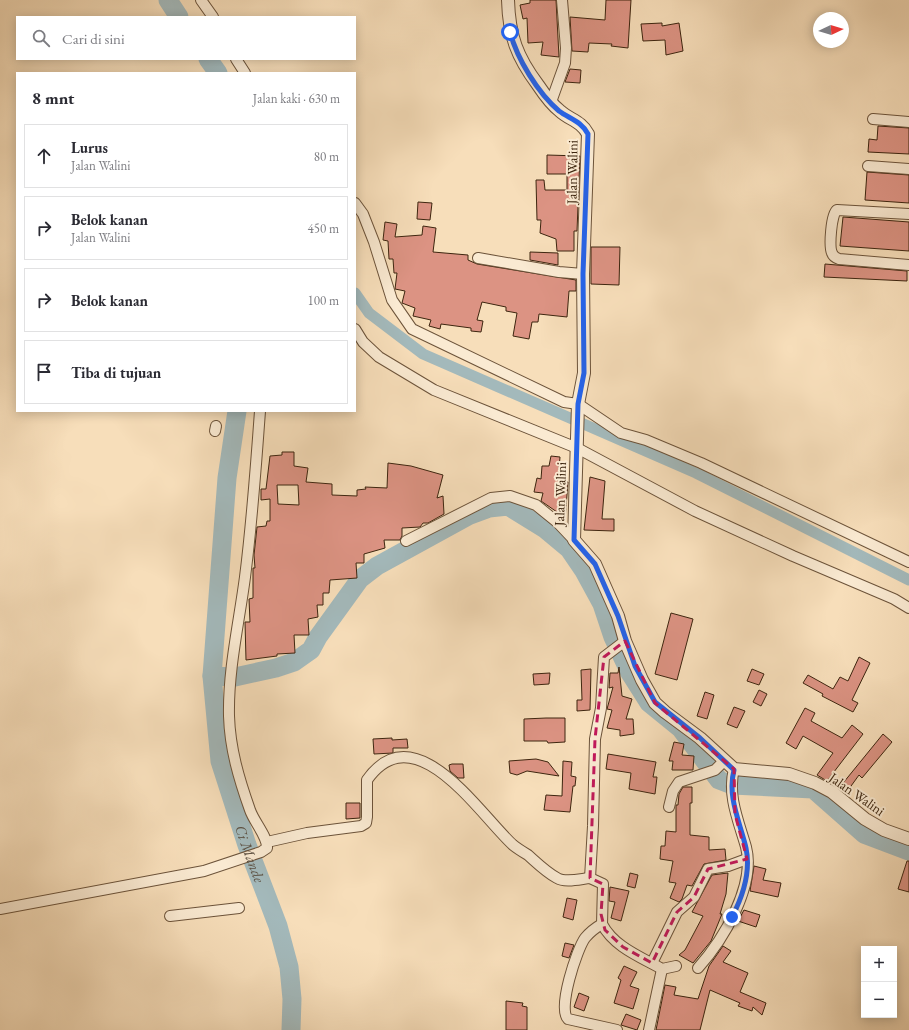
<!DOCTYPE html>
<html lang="id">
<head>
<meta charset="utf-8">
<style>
  :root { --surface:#fff; --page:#f2f2f3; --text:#2b2b33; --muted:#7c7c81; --line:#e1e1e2 }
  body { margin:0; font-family:"EB Garamond",serif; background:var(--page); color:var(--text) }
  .controls { position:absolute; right:12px; bottom:12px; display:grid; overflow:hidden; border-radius:0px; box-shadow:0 2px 10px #0003 }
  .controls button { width:36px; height:36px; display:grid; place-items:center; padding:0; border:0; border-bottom:1px solid var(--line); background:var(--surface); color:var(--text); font:20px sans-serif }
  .compass { position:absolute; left:813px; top:12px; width:36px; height:36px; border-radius:50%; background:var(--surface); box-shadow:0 2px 10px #0003; rotate:86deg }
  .stop { position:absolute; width:12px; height:12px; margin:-9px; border:3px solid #2563eb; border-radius:50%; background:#fff }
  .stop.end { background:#2563eb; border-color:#fff; box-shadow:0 1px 4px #0008 }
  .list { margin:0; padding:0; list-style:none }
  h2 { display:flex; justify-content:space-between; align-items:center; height:52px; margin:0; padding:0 16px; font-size:17px }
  h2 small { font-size:13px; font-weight:400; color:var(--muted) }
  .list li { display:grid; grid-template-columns:26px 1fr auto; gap:12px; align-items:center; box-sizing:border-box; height:64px; margin:0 8px 8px; padding:0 8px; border:1px solid var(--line); border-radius:0px }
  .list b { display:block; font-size:15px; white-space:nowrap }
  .list p { margin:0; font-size:13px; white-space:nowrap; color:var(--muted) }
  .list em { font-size:13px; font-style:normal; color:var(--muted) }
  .icon { flex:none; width:22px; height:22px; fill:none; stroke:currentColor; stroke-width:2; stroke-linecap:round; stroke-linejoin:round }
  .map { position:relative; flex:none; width:909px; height:1030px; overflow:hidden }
  .search { position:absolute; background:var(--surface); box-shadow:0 2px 10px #0003; left:16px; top:16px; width:340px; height:44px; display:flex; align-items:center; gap:10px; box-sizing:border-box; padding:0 14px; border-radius:0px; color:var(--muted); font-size:15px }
  .panel { position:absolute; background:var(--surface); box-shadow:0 2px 10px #0003; left:16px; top:72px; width:340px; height:340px; border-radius:0px }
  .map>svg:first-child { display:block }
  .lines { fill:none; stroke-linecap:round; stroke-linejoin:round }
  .canal { stroke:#a3b9bb; stroke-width:11 }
  .river { stroke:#a3b9bb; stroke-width:19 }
  .building { fill:#dc9383; stroke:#3d250f; fill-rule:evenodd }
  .minor-casing { stroke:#6c533a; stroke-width:12 }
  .tertiary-casing { stroke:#6c533a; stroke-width:14 }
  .minor { stroke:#faead2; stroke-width:10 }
  .tertiary { stroke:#faead2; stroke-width:12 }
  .route { stroke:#2563eb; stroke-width:5 }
  .marked { fill:none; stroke:#c2185b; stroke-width:3; stroke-dasharray:8 5; stroke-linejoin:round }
  .labels { text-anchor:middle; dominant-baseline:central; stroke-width:4; stroke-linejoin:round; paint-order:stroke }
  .street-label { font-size:14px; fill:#3d250f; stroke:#faead2 }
  .water-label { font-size:15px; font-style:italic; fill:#5c5143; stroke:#faead2 }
</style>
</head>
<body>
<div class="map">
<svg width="909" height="1030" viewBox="0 0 909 1030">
  <rect width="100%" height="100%" fill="#f7deba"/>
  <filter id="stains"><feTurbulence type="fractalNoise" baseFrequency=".005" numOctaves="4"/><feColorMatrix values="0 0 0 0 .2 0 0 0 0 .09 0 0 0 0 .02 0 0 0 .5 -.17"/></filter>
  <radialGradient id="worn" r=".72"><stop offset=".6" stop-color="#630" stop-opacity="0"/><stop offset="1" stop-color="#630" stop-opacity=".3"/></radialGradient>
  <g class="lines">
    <polyline class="canal" points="355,293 369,313 423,354 696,473 909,580"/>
    <g class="river">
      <polyline points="168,0 179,17"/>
      <polyline points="208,59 218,73"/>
      <polyline points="237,411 227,478 212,676 235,677 276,668 294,662 311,650 318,637 360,579 377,566 470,515 489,508 508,506 545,529 569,549 584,571 602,604 613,637 630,673 649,703 681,729 719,780 732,785 813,789 864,834 909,851"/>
      <path id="s1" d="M212,676L220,761L247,845L278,926L289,967L292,999L291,1030"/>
    </g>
  </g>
  <g class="building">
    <polygon points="530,0 556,0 559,57 541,55 543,42 528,43 527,18 523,19 520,5 530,3"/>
    <polygon points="606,0 631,0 628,48 611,46 612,44 589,43 588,52 572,51 570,17 605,20"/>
    <polygon points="662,23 662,26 679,23 683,51 666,55 665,40 643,41 641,24"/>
    <polygon points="570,69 581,70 580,83 565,82"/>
    <polygon points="878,126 909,128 909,154 868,152 869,139 877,140"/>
    <polygon points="547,155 580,156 577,231 574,231 574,251 557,251 556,239 540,233 541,220 537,220 536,180 544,180 545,190 567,190 567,174 547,174"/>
    <polygon points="867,172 909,175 909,203 865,200"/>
    <polygon points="418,202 432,203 430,220 417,219"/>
    <polygon points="843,217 909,222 909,251 840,246"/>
    <polygon points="385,222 397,224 395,237 422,235 423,226 436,228 433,252 468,255 468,260 477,264 576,280 576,291 569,291 567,317 539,314 538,322 532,322 529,339 513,336 517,313 506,311 506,307 482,302 477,320 483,321 481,332 471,331 471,328 441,324 440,329 429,326 431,320 413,316 415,308 402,303 405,291 395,289 397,273 394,273 393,259 389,259 388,241 383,240"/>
    <polygon points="591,247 620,247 619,285 591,284"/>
    <polygon points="530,252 558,253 558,265 530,260"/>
    <polygon points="825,264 907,271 907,281 824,277"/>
    <path d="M282,452H294V466L308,468L306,482L332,484V495L357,496V490L366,489L365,487L387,488L388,463L411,466L443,475L437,498L443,496L444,514L428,523H423L420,527L402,528V536L400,540H384L385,548L364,554V563H356L357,578L330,580L329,593H323V605H317L318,617L308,619L309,635H294L295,653L277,654V656L246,660L245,622H250L249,599L253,598V568H255L254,555L257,527L266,526L267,521H270V499L261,500V489H266L270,456L282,455ZM277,485H298L299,505L278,504Z"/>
    <polygon points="551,456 560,457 558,481 568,482 565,521 557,512 541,501 543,493 534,492 537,478 541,479 542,466 549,466"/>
    <polygon points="590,477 605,481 602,519 614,519 614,531 584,530"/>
    <polygon points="671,613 693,619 677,680 655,674"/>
    <polygon points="859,657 870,663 852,700 858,703 853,712 822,696 823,694 803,683 808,675 833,689 840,677 848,681"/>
    <polygon points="619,667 622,696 632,699 626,719 633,719 634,734 620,736 620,730 607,728 612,710 607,709 613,687 609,688 610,673 618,673"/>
    <polygon points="591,669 590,710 577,711 577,700 582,700 581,670"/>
    <polygon points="752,669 764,674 759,685 747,681"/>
    <polygon points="550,673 549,684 534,685 533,674"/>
    <polygon points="759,690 767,694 761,706 753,702"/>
    <polygon points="705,692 714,695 707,719 697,716"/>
    <polygon points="734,707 745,711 737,728 727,724"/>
    <polygon points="805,708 815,713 811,721 842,738 852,725 863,734 827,781 817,775 833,753 803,736 796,749 786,743"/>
    <polygon points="546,718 565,718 565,742 548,743 547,741 524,741 524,719"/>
    <polygon points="883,734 892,742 862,778 859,775 846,793 839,788"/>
    <polygon points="392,738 392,740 407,739 408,748 393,748 393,753 374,754 373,739"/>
    <polygon points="674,742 684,744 682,755 694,756 693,770 672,770 673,761 669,761"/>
    <polygon points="608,754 656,762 653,777 657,777 655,794 629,789 631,773 606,769"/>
    <polygon points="536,759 548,762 559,776 527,771 517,775 510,773 509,761"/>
    <polygon points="563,761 572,762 571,776 576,777 575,786 573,786 570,812 544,810 546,795 562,796"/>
    <polygon points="452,764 463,764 464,778 458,778 450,771 449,765"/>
    <polygon points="683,787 692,787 692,803 690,803 690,835 709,837 709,850 725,849 726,860 704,864 692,886 687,885 682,899 679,902 670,898 676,883 669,882 673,861 660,859 661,846 665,846 666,831 676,832 676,805 678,805 679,794"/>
    <polygon points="346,803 360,803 360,818 346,819"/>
    <polygon points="907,861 909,861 909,892 898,889"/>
    <polygon points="754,866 766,869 763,880 781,883 778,897 750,891"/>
    <polygon points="630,873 638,875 635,888 627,886"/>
    <polygon points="728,873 726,894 720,914 722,914 711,941 693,963 679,955 685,950 703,916 692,912 712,875"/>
    <polygon points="610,887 629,891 621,921 611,918 615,902 609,901"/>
    <polygon points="567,898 577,900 573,920 563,917"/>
    <polygon points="744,910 760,915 756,927 738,921"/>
    <polygon points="565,943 574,945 569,958 562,956"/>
    <polygon points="723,946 731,951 723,962 748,973 740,992 766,1003 762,1015 753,1007 752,1011 738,1006 740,1003 710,990 700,1030 656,1030 665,985 676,987 674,995 698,999 709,966"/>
    <polygon points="624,966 637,972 630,986 639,989 633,1009 614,1003 621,980 618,978"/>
    <polygon points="579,993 589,997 584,1011 574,1007"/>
    <polygon points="506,1001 523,1003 522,1006 527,1007 527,1030 506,1030"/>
    <polygon points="626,1014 641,1020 637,1030 621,1025"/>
  </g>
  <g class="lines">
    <g class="minor-casing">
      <g id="minor">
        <polyline points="201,0 213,17"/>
        <polyline points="236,59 245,73"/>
        <polyline points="551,102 565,63 566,48 562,0"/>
        <polyline points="873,119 909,122"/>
        <polyline points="868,166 909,169"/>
        <polyline points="355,203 363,214 374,242 392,300 412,329 564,402 578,404 621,433 646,440 701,463 909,562"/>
        <path d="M909,214L837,210C831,214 829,247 832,253C833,256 836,258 839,259L909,265"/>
        <polyline points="478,258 559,272 583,274"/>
        <polyline points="355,329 363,342 379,357 434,390 577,448 695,511 793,556 894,599 909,608"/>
        <polyline points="215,431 216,426"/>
        <polyline points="406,541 491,498 510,496 536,505 557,522 574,540"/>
        <path d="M625,641L604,657L601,708L595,739L593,826L590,878L603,884L602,924C614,947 641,957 662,969L676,966"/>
        <polyline points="669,807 673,791 679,782 715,770 724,761"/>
        <path d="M267,842L307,833L361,826L366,823L367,817V780C415,712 480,815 513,845C518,849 523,852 528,855C537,863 546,872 557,878C565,883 580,879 590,878"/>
        <path d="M0,909L204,871L261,852L267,848C268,837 254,822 250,810C239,779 230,749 229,716C228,670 239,623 245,577C252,522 256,467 260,411"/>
        <polyline points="170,916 239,908"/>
        <path d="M602,924C595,928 590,932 585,938C577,949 557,1009 568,1019L617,1030"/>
        <polyline points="652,963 677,912 694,897 708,869 728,866 747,859"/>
        <path d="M698,968C723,940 756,886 746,847C739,822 727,796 734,769"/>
        <polyline points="649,1030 662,969"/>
      </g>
    </g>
    <g class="tertiary-casing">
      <path id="tertiary" d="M508,0C509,36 517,57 538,85C544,94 551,104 560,111C570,120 581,121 588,134L583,274L584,373L578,404L574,540L595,564L618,616L625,641L642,680L655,703L665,712L700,738L734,769L789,774L815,783L832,792L865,819L884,830L909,839"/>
    </g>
    <use href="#minor" class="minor"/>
    <use href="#tertiary" class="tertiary"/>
  </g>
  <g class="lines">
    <path class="route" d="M510,32C517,59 538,93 559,111C570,119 581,121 588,134L583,274L584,373L578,404L574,540L595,564L618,616L635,666L655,702L700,738L734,770C727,797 740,822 746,848C751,872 743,896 732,917"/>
  </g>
  <path class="marked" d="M625,641L655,703L734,769L735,814L747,859L708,869L694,897L677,912L652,963L623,947L605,930L601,914L603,884L590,878L595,739L604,657Z"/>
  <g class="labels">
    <g class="street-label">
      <text transform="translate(572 172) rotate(-89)">Jalan Walini</text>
      <text transform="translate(560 494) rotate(-88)">Jalan Walini</text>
      <text transform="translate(857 794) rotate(35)">Jalan Walini</text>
    </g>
    <g class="water-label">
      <text stroke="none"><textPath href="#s1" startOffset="183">Ci Mande</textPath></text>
    </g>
  </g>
  <rect width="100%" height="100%" filter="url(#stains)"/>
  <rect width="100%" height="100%" fill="url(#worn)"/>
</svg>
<div class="controls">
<button>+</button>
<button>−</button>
</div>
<svg class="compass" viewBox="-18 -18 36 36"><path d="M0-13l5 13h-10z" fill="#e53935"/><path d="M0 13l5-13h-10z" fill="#7c7c81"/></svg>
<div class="stop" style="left:510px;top:32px"></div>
<div class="stop end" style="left:732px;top:917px"></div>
<div class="search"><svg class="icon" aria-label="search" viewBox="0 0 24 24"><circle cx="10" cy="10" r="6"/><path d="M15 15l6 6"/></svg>Cari di sini</div>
<section class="panel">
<h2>8 mnt<small>Jalan kaki · 630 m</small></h2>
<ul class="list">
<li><svg class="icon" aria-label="ahead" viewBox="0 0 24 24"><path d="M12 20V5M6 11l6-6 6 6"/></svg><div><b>Lurus</b><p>Jalan Walini</p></div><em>80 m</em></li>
<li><svg class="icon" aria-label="right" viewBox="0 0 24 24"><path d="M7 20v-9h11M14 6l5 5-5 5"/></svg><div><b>Belok kanan</b><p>Jalan Walini</p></div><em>450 m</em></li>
<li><svg class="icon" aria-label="right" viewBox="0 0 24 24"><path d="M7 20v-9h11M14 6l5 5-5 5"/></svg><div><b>Belok kanan</b></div><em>100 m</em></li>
<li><svg class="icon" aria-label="arrive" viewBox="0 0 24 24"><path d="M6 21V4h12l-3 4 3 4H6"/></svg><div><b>Tiba di tujuan</b></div></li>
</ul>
</section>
</div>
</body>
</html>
